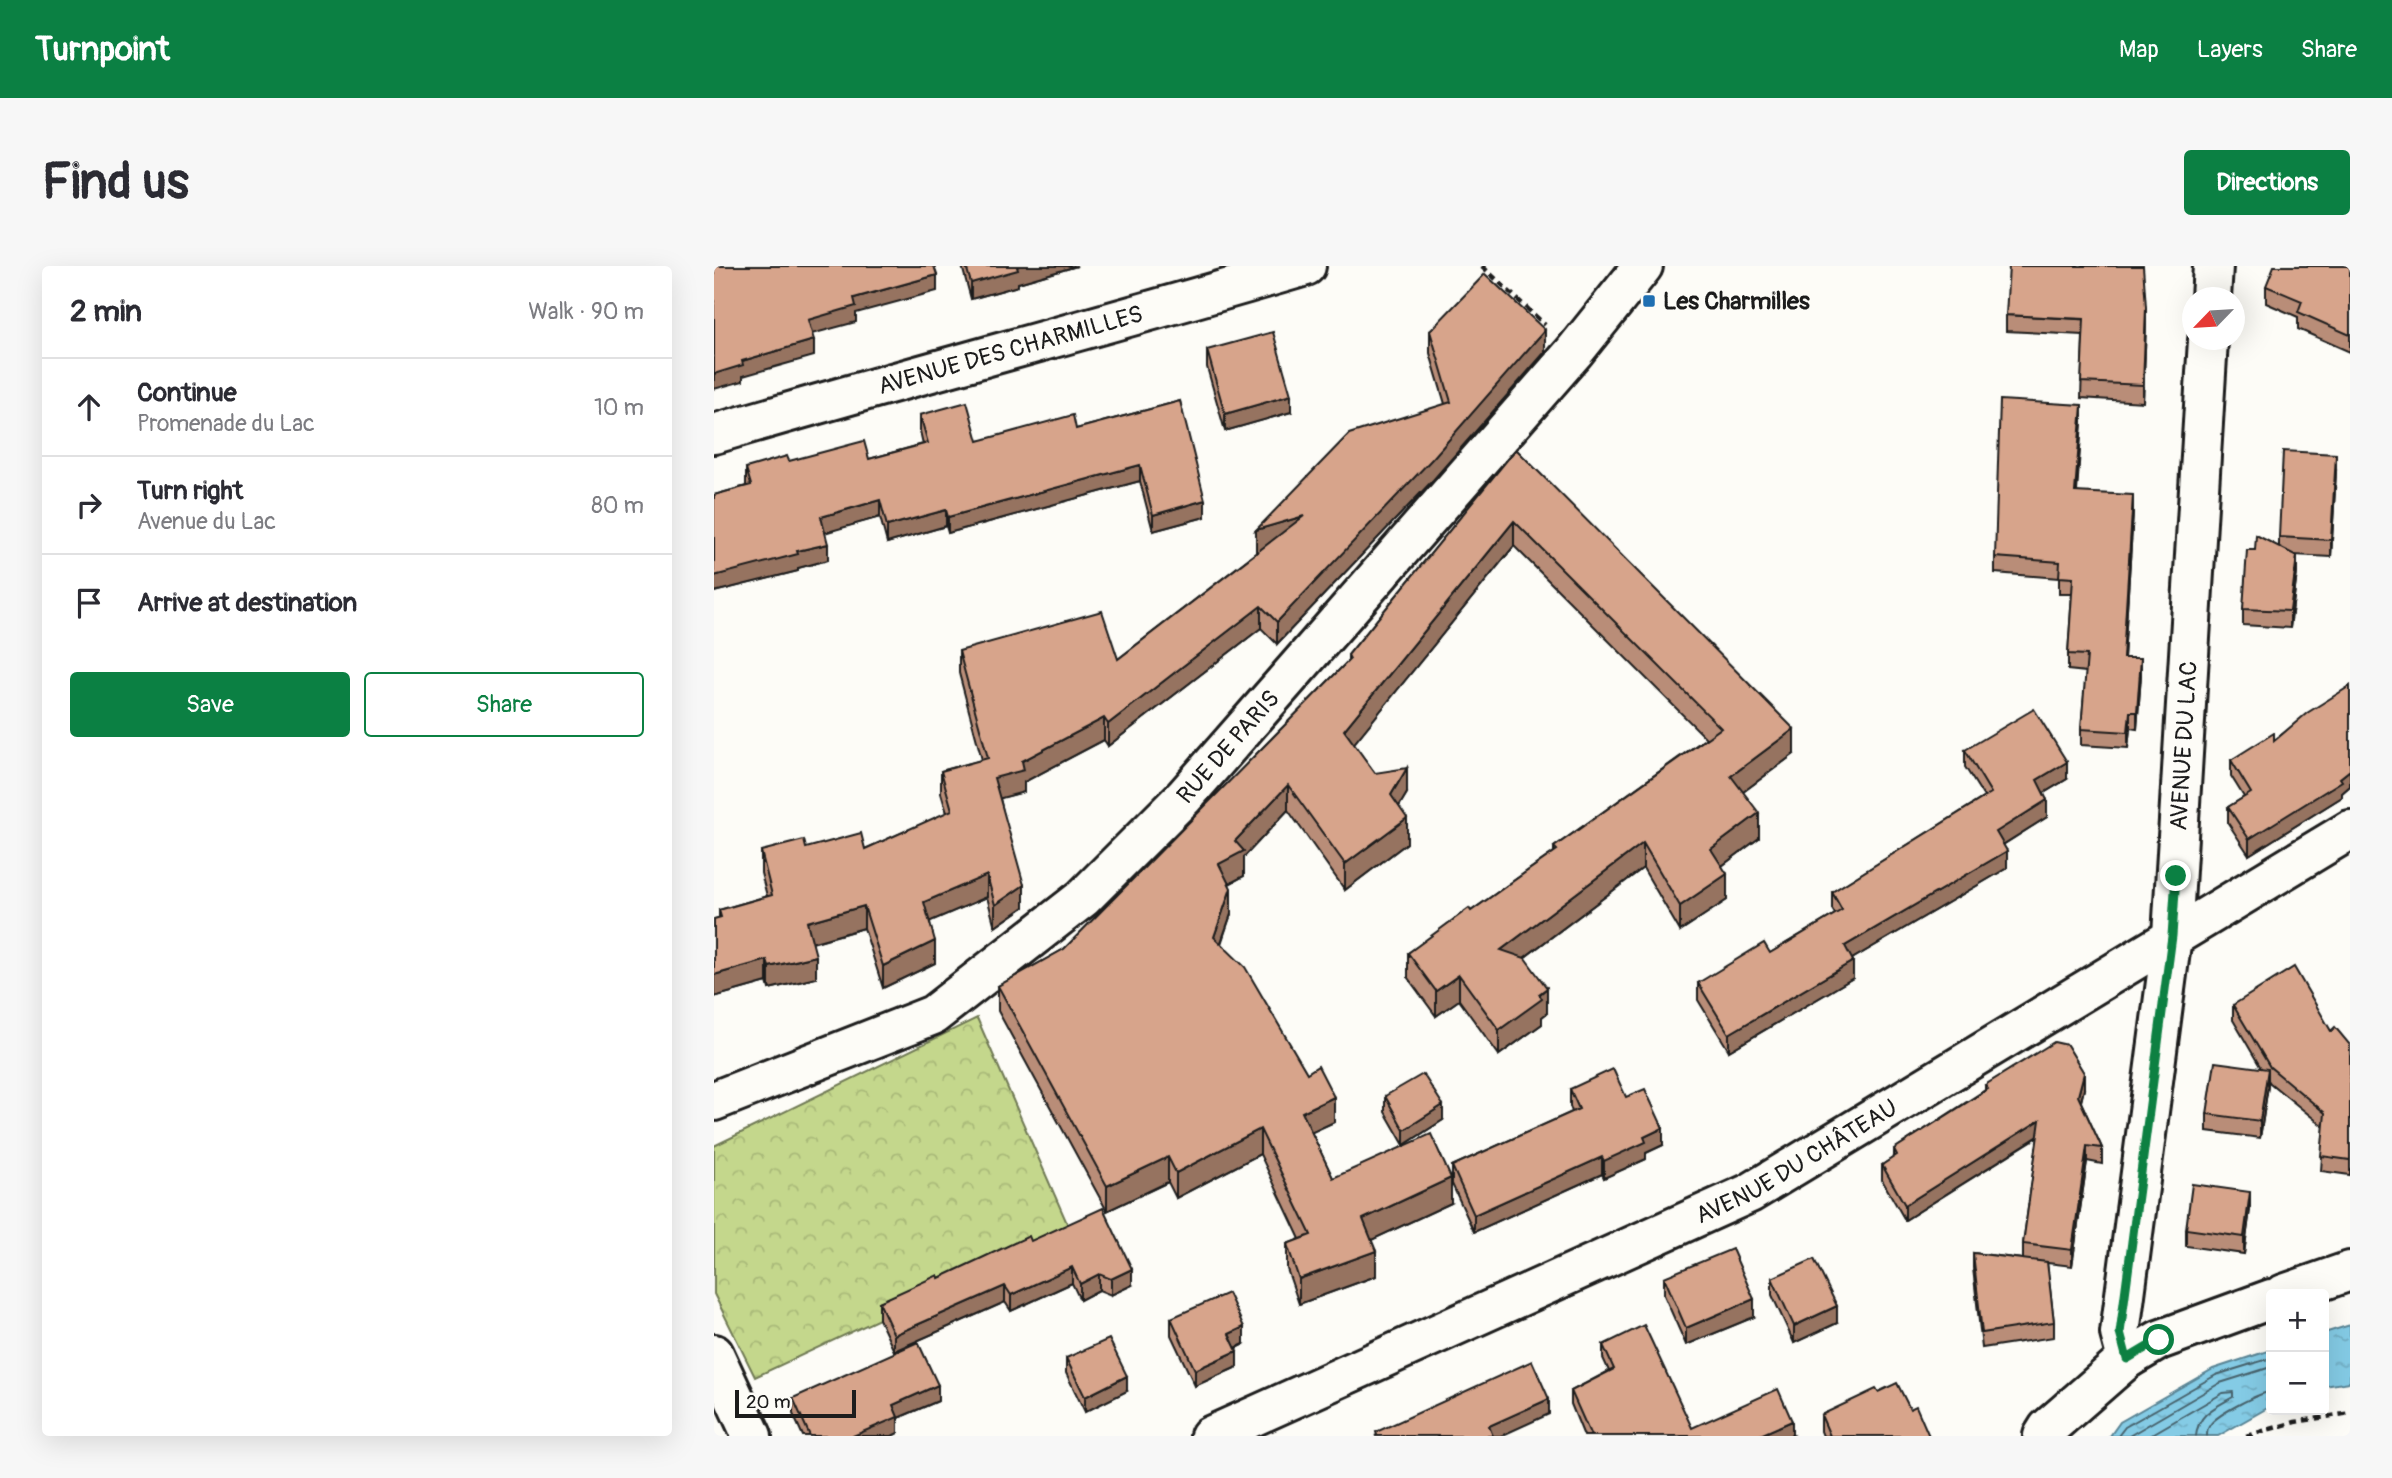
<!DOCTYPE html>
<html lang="en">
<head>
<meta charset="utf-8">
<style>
  :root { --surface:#fff; --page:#f7f7f7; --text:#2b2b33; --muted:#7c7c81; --line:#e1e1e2; --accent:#0b8043 }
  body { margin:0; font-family:Pangolin,sans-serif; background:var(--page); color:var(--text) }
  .controls { position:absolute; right:21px; bottom:21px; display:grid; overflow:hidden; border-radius:7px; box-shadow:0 7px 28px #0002 }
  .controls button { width:63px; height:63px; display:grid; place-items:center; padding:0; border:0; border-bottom:2px solid var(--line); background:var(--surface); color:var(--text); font:35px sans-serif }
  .compass { position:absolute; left:1468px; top:21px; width:63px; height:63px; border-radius:50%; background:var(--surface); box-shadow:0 7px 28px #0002; rotate:245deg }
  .scale { position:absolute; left:21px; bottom:18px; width:121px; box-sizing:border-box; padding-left:7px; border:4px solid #1c1c1c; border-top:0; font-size:19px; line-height:24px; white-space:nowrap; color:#1c1c1c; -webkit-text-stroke:5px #fdfcf7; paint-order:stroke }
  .stop { position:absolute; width:21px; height:21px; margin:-16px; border:5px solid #0b8043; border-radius:50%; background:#fff }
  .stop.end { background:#0b8043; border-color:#fff; box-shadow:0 2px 7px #0008 }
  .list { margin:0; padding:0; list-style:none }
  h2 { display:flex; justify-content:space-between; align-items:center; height:91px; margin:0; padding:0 28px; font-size:30px }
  h2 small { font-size:23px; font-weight:400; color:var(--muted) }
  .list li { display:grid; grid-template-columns:46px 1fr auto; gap:21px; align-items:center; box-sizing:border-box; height:98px; padding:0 28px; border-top:2px solid var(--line) }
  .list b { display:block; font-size:26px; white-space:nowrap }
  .list p { margin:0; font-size:23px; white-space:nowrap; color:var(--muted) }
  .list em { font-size:23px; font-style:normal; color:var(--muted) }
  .actions { display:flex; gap:14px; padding:21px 28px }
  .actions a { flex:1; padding:16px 0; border:2px solid var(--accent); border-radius:7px; text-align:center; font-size:24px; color:var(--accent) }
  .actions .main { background:var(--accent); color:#fff }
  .icon { flex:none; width:38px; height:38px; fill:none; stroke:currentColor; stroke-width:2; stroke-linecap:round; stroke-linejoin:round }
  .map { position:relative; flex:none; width:1636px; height:1170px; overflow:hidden; border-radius:7px }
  header { display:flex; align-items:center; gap:42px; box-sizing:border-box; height:98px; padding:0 35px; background:var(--accent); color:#fff }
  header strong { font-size:33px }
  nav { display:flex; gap:38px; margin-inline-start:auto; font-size:24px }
  .intro { display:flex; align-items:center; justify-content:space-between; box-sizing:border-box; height:168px; padding:0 42px }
  h1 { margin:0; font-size:49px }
  .button { padding:18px 32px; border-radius:7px; background:var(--accent); color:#fff; font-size:24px; font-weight:700 }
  main { display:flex; gap:42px; padding:0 42px }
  aside { flex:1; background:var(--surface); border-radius:7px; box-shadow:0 7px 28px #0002 }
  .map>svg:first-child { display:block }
  .forest { fill:url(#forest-crowns); stroke:#707a54; stroke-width:2 }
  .water { fill:url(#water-ripples); stroke:#5a8595; stroke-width:2 }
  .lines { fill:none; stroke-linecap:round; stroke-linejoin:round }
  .shore { stroke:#46626c; stroke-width:2 }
  .minor-casing { stroke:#1c1c1c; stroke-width:44 }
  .tertiary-casing { stroke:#1c1c1c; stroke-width:44 }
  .path { stroke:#1c1c1c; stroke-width:4.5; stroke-dasharray:7 5; stroke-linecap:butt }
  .minor { stroke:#fdfcf7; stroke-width:38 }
  .tertiary { stroke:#fdfcf7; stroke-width:38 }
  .wall { fill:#b98d78; stroke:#1c1c1c; stroke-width:2 }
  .shaded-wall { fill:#967361; stroke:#1c1c1c; stroke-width:2 }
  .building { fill:#d7a48b; stroke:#1c1c1c; stroke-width:2 }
  .route { stroke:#0b8043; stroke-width:9 }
  .poi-dot { fill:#1f6fb2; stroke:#fdfcf7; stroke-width:2.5 }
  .labels { text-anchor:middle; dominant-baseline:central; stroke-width:5; stroke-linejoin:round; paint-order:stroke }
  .poi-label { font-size:24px; font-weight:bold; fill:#1c1c1c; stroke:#fdfcf7; text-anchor:start }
  .street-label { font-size:24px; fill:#1c1c1c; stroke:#fdfcf7 }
</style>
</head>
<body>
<header>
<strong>Turnpoint</strong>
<nav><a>Map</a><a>Layers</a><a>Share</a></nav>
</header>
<div class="intro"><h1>Find us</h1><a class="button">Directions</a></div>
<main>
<aside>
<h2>2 min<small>Walk · 90 m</small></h2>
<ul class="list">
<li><svg class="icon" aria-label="ahead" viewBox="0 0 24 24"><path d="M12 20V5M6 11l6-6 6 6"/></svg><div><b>Continue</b><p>Promenade du Lac</p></div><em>10 m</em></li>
<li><svg class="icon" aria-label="right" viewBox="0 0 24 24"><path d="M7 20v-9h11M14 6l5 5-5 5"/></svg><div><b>Turn right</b><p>Avenue du Lac</p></div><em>80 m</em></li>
<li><svg class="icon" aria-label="arrive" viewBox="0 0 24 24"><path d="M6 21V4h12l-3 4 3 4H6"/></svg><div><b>Arrive at destination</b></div></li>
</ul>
<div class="actions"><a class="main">Save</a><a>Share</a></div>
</aside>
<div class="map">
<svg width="1636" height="1170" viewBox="0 0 1636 1170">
  <defs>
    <pattern id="forest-crowns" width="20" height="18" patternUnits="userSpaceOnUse" patternTransform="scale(1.75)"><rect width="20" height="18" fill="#c4d78c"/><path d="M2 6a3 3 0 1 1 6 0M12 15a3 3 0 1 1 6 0" fill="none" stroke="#a8b878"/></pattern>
    <pattern id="water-ripples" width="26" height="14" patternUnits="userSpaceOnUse" patternTransform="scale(1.75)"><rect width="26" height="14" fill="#84cbe5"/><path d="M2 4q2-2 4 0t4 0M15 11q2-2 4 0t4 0" fill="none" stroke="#71aec4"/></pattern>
  </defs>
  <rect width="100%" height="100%" fill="#fdfcf7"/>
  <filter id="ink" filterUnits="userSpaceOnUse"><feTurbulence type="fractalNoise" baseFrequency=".0143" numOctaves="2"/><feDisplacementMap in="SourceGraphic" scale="14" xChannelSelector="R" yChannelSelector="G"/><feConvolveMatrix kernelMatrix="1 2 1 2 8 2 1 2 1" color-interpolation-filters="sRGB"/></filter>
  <g filter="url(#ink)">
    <polygon class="forest" points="263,752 356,964 41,1111 0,1028 0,880"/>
    <g class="water">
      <polygon points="1636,1059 1636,1116 1610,1120 1610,1067"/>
      <polygon points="1557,1084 1557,1140 1504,1170 1396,1170 1406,1156 1499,1103"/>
    </g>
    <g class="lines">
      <g class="shore">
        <polyline points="1404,1170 1411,1161 1502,1109 1557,1092"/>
        <polyline points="1415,1170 1506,1117 1557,1101"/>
        <path d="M1435,1170L1509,1127L1519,1126V1131C1502,1141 1484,1147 1482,1170"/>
        <path d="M1493,1170C1493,1165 1493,1163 1496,1159C1502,1149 1546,1126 1557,1126"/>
      </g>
      <g class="minor-casing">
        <g id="minor">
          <polyline points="1497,32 1499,0"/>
          <path id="s1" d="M0,168C197,110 395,58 592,0"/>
          <polyline points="1570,1028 1636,1005"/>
          <polyline points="0,1088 38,1170"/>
          <path id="s2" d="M1413,1093L1406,1067L1458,670L1494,74"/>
          <path id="s3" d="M496,1170L1036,927L1636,564"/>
          <polyline points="1329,1170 1334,1162 1413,1093 1445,1074 1557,1033"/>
        </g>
      </g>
      <g class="tertiary-casing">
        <g id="tertiary">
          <path id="s4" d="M0,835L219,749L369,632L470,531L860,86L929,0"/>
        </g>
      </g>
      <g class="path">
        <polyline points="768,0 831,59"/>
        <polyline points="1532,1170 1581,1156 1636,1147"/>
      </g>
      <use href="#minor" class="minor"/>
      <use href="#tertiary" class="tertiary"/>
    </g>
    <g class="wall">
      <polygon points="248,0 363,0 304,17 304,20 257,33"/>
      <polygon points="1636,1 1636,86 1584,63 1584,51 1552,37 1552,20"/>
      <polygon points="1292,49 1432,57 1429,136 1367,132 1369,69 1292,65"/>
      <polygon points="716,65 831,86 719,214 563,378 547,362 394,480 390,474 310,516 310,526 286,532 310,641 281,661 273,631 216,655 221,697 169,722 150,662 98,677 102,712 55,723 53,716 0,731 0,653 5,652 5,644 53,630 47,607 47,585 92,582 151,583 233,547 227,527 227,505 268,494 245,407 245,385 404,393 544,285 542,286 731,138 716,87"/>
      <polygon points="493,84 577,146 511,165 493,101"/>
      <polygon points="466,135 491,251 439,265 426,215 234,267 232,260 173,277 166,251 111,266 114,294 84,302 84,305 0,326 0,229 32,220 32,202 75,195 155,193 209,178 206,165 206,149 264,175 362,163"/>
      <polygon points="1368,155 1363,226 1419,246 1410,392 1427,409 1423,463 1416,462 1414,482 1367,479 1367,463 1372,406 1354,404 1354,388 1358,328 1345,328 1345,312 1281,307 1281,291"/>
      <polygon points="802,183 1080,488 1029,526 1045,572 1008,600 1013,634 966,665 929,602 810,692 833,747 828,751 828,758 785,789 745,734 722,750 694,712 694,687 757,645 840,586 840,581 992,472 800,280 639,478 661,507 693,527 685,540 693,577 631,624 574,544 530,591 530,610 515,618 517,648 507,678 620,856 597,866 619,912 737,937 657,974 662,1010 585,1038 573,1003 573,978 586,973 546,888 462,932 454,916 393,945 284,745 284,720 350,683 634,395 634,389"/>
      <polygon points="1622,206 1617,291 1580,289 1583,307 1576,362 1529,359 1529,343 1541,284 1565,281 1565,271"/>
      <polygon points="1636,420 1636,520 1628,527 1628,531 1535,589 1514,557 1514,541 1530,531 1517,510 1517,494 1560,474"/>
      <polygon points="1251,484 1353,513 1330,527 1333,551 1289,579 1293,602 1138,693 1139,712 1015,785 984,734 984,717 1056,687 1121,648 1118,643 1118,626 1270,531 1251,501"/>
      <polygon points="1519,739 1617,765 1636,779 1636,909 1607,905 1610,861 1556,817 1554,814 1554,820 1546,872 1493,865 1493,848 1547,802 1519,754"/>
      <polygon points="1271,819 1370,823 1367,836 1388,882 1388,898 1373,895 1358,1000 1333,997 1340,1056 1340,1071 1268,1082 1259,1002 1259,987 1309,993 1309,978 1324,871 1191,954 1168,914 1168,899 1180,891 1180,883 1271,824"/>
      <polygon points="856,823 912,831 949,879 932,887 932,893 890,912 888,908 760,966 738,918 738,900 858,846 856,840"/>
      <polygon points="671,830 729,854 690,879 671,846"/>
      <polygon points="1536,943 1530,988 1472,980 1472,963"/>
      <polygon points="317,975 418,1019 397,1029 385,1024 366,1034 358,1017 297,1045 291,1036 180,1085 165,1053 165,1036"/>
      <polygon points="950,1011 1040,1051 972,1079 950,1029"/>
      <polygon points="1058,1012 1123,1057 1080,1077 1058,1029"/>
      <polygon points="457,1052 530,1078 522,1082 523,1101 481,1120 457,1069"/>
      <polygon points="889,1079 978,1162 1078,1169 1076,1170 870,1170 857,1138 857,1125 895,1105 889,1092"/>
      <polygon points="352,1092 413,1125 371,1146 352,1107"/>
      <polygon points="1164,1126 1196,1143 1215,1170 1109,1170 1107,1165 1107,1149"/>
      <polygon points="79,1132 224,1135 184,1152 184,1167 178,1170 89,1170 79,1148"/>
    </g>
    <g class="shaded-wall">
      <polygon points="305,0 363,0 304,17 304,20 257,33 257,17"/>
      <polygon points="223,9 223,25 142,47 142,56 94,69 94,54 140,32"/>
      <polygon points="1432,41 1432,57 1429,136 1429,119"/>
      <polygon points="831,64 831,86 719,214 563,378 563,356"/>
      <polygon points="100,74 100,90 29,110 29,115 0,123 0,108 28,95"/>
      <polygon points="577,129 577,146 511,165 511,148"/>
      <polygon points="1368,139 1368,155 1361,242 1361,226"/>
      <polygon points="1622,188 1622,206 1617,291 1617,274"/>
      <polygon points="426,199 426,215 234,267 234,251"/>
      <polygon points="1419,229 1419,246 1409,408 1409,392"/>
      <polygon points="166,234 166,251 107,268 107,251"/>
      <polygon points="491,234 491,251 439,265 439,249"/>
      <polygon points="232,244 232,260 173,277 173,260"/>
      <polygon points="590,250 590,272 542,286 542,264"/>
      <polygon points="800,255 800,280 630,490 630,464"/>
      <polygon points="114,278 114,294 84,302 84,305 0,326 0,310 83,285"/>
      <polygon points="1583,290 1583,307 1576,362 1576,345"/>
      <polygon points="547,340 547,362 394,480 394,458"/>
      <polygon points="1427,392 1427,409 1423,463 1423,446"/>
      <polygon points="1416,446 1416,462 1414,482 1414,466"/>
      <polygon points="390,452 390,474 310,516 310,526 280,534 280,512 308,495"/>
      <polygon points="1080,463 1080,488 1017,535 1017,510"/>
      <polygon points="1353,496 1353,513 1323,531 1323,514"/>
      <polygon points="693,502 693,527 677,554 677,529"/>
      <polygon points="1636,504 1636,520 1628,527 1628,531 1535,589 1535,573 1626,512"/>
      <polygon points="574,519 574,544 530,591 530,610 505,623 505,598 521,575"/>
      <polygon points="1333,534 1333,551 1282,583 1282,566"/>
      <polygon points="1045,547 1045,572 997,608 997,583"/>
      <polygon points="693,552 693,577 631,624 631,598"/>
      <polygon points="929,577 929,602 787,709 787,684"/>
      <polygon points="1293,585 1293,602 1131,697 1131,680"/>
      <polygon points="1013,608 1013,634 966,665 966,640"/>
      <polygon points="273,609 273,631 210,658 210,636"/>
      <polygon points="310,619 310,641 281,661 281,639"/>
      <polygon points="517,622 517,648 500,696 500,671"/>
      <polygon points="150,640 150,662 93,678 93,656"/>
      <polygon points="221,675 221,697 169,722 169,700"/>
      <polygon points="102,690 102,712 55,723 55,701"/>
      <polygon points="53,694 53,716 0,731 0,709"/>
      <polygon points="1139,695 1139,712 1015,785 1015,768"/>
      <polygon points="745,709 745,734 722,750 722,725"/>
      <polygon points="833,722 833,747 828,751 828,758 785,789 785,764"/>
      <polygon points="1554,803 1554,820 1546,872 1546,855"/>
      <polygon points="1370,807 1370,823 1364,846 1364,830"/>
      <polygon points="620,831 620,856 588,871 588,846"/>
      <polygon points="729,839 729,854 690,879 690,864"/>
      <polygon points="1326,854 1326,869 1191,954 1191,939"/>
      <polygon points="949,862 949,879 932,887 932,893 890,912 890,895 930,871"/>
      <polygon points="546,863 546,888 462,932 462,907"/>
      <polygon points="1373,880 1373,895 1358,1000 1358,984"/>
      <polygon points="454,891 454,916 393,945 393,920"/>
      <polygon points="888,891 888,908 760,966 760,949"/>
      <polygon points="737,912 737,937 649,978 649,953"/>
      <polygon points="1536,926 1536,943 1530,988 1530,971"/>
      <polygon points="662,985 662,1010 585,1038 585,1013"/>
      <polygon points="358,1001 358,1017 297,1045 297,1029"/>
      <polygon points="418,1003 418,1019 397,1029 397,1013"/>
      <polygon points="385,1008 385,1024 366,1034 366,1018"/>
      <polygon points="291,1020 291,1036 180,1085 180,1069"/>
      <polygon points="1040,1033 1040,1051 972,1079 972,1062"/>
      <polygon points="1123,1040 1123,1057 1080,1077 1080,1060"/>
      <polygon points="530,1061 530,1078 515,1085 515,1068"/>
      <polygon points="523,1085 523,1101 481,1120 481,1104"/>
      <polygon points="413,1110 413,1125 371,1146 371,1131"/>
      <polygon points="224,1119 224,1135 184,1152 184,1167 178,1170 139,1170 179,1139"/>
      <polygon points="835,1133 835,1148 787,1170 775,1170 775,1160"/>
      <polygon points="1078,1155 1078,1169 1076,1170 1044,1170"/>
    </g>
    <g class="building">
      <polygon points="0,0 220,0 223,9 140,32 142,40 94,54 100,74 28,95 29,99 0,108"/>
      <polygon points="252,0 305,0 303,1 304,4 257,17"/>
      <polygon points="1295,0 1429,0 1432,41 1429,119 1367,116 1370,53 1292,49"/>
      <polygon points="1560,0 1633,0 1636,1 1636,69 1584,46 1588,35 1552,20"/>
      <polygon points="771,8 831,64 719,192 563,356 547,340 394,458 390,452 308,495 310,504 280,512 310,619 281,639 273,609 210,636 221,675 169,700 150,640 93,656 102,690 55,701 53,694 0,709 0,653 7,651 5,644 58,629 47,585 90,574 92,582 147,567 151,583 238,544 227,505 274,492 245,385 388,345 404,393 590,250 542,264 635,168 737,136 716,65"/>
      <polygon points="559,66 577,129 511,148 493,84"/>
      <polygon points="1286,134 1368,139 1361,226 1419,229 1409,392 1427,392 1423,446 1416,446 1414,466 1367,463 1373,389 1354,388 1359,312 1345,311 1346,296 1281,291"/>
      <polygon points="466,135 491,234 439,249 426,199 234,251 232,244 173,260 166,234 107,251 114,278 83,285 84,288 0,310 0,229 37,219 32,202 73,190 75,195 150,175 155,193 214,177 206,149 253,136 264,175 359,149 362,163"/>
      <polygon points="802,183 1080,463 1017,510 1045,547 997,583 1013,608 966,640 929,577 787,684 811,692 833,722 825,728 828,733 785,764 745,709 722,725 694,687 755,642 757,645 843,584 840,581 1007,462 800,255 630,464 661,507 693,502 677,529 693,552 631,598 574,519 521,575 530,585 505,598 517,622 500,671 531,701 593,807 604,800 620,831 588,846 619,912 717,868 737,912 649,953 662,985 585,1013 573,978 597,969 546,863 462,907 454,891 393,920 284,720 350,683 636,393 634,389"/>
      <polygon points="1569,185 1622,188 1617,274 1565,271"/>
      <polygon points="1542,269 1583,290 1576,345 1529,343 1533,284 1541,284"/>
      <polygon points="1636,420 1636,504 1626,512 1628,515 1535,573 1514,541 1537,527 1517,494 1560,467 1560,475 1593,447"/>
      <polygon points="1320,443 1353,496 1323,514 1333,534 1282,566 1293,585 1131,680 1139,695 1015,768 984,717 1050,677 1056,687 1128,644 1118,626 1277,527 1251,484"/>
      <polygon points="1580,701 1617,765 1621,761 1636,779 1636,894 1607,890 1611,847 1556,801 1519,739"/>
      <polygon points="1340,776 1353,779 1370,807 1364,830 1388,882 1373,880 1358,984 1309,978 1326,854 1191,939 1168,899 1183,889 1180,883 1274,823 1271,819"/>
      <polygon points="1501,796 1554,803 1546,855 1493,848"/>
      <polygon points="899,803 912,831 931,823 949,862 930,871 932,876 890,895 888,891 760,949 738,900 865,843 856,823"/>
      <polygon points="709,808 729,839 690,864 671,830"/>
      <polygon points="1478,918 1536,926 1530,971 1472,963"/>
      <polygon points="389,942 418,1003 397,1013 385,1008 366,1018 358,1001 297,1029 291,1020 180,1069 165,1036 224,1009 225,1012 315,970 317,975"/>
      <polygon points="1018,983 1040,1033 972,1062 950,1011"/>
      <polygon points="1259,987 1333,996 1340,1056 1268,1067"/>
      <polygon points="1100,993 1123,1040 1080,1060 1058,1012"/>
      <polygon points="514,1027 530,1061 515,1068 523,1085 481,1104 457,1052"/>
      <polygon points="930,1059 978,1162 1064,1123 1078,1155 1044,1170 877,1170 857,1125 900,1103 889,1079"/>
      <polygon points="395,1073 413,1110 371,1131 352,1092"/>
      <polygon points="204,1076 224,1119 179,1139 184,1151 139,1170 96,1170 79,1132"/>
      <polygon points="818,1095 835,1133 775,1160 779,1170 661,1170 663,1169 662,1166"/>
      <polygon points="1183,1117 1196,1143 1202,1140 1215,1170 1116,1170 1107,1149 1162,1123 1164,1126"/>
    </g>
  </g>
  <g class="lines" filter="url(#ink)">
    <polyline class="route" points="1445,1074 1413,1093 1406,1067 1458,670 1462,610"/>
  </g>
  <rect class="poi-dot" x="928" y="28" width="14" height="14" rx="3.5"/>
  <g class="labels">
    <g class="poi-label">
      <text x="949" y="35">Les Charmilles</text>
    </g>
    <g class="street-label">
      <text stroke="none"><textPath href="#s1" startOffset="308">AVENUE DES CHARMILLES</textPath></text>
      <text stroke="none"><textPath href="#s2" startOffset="618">AVENUE DU LAC</textPath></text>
      <text stroke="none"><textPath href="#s4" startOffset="635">RUE DE PARIS</textPath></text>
      <text stroke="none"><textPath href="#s3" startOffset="648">AVENUE DU CHÂTEAU</textPath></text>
    </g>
  </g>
</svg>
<div class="controls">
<button>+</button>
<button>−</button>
</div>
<svg class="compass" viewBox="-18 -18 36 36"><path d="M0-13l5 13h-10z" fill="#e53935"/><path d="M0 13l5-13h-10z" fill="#7c7c81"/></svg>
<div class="scale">20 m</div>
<div class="stop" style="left:1445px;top:1074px"></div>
<div class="stop end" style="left:1462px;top:610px"></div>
</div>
</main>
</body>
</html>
